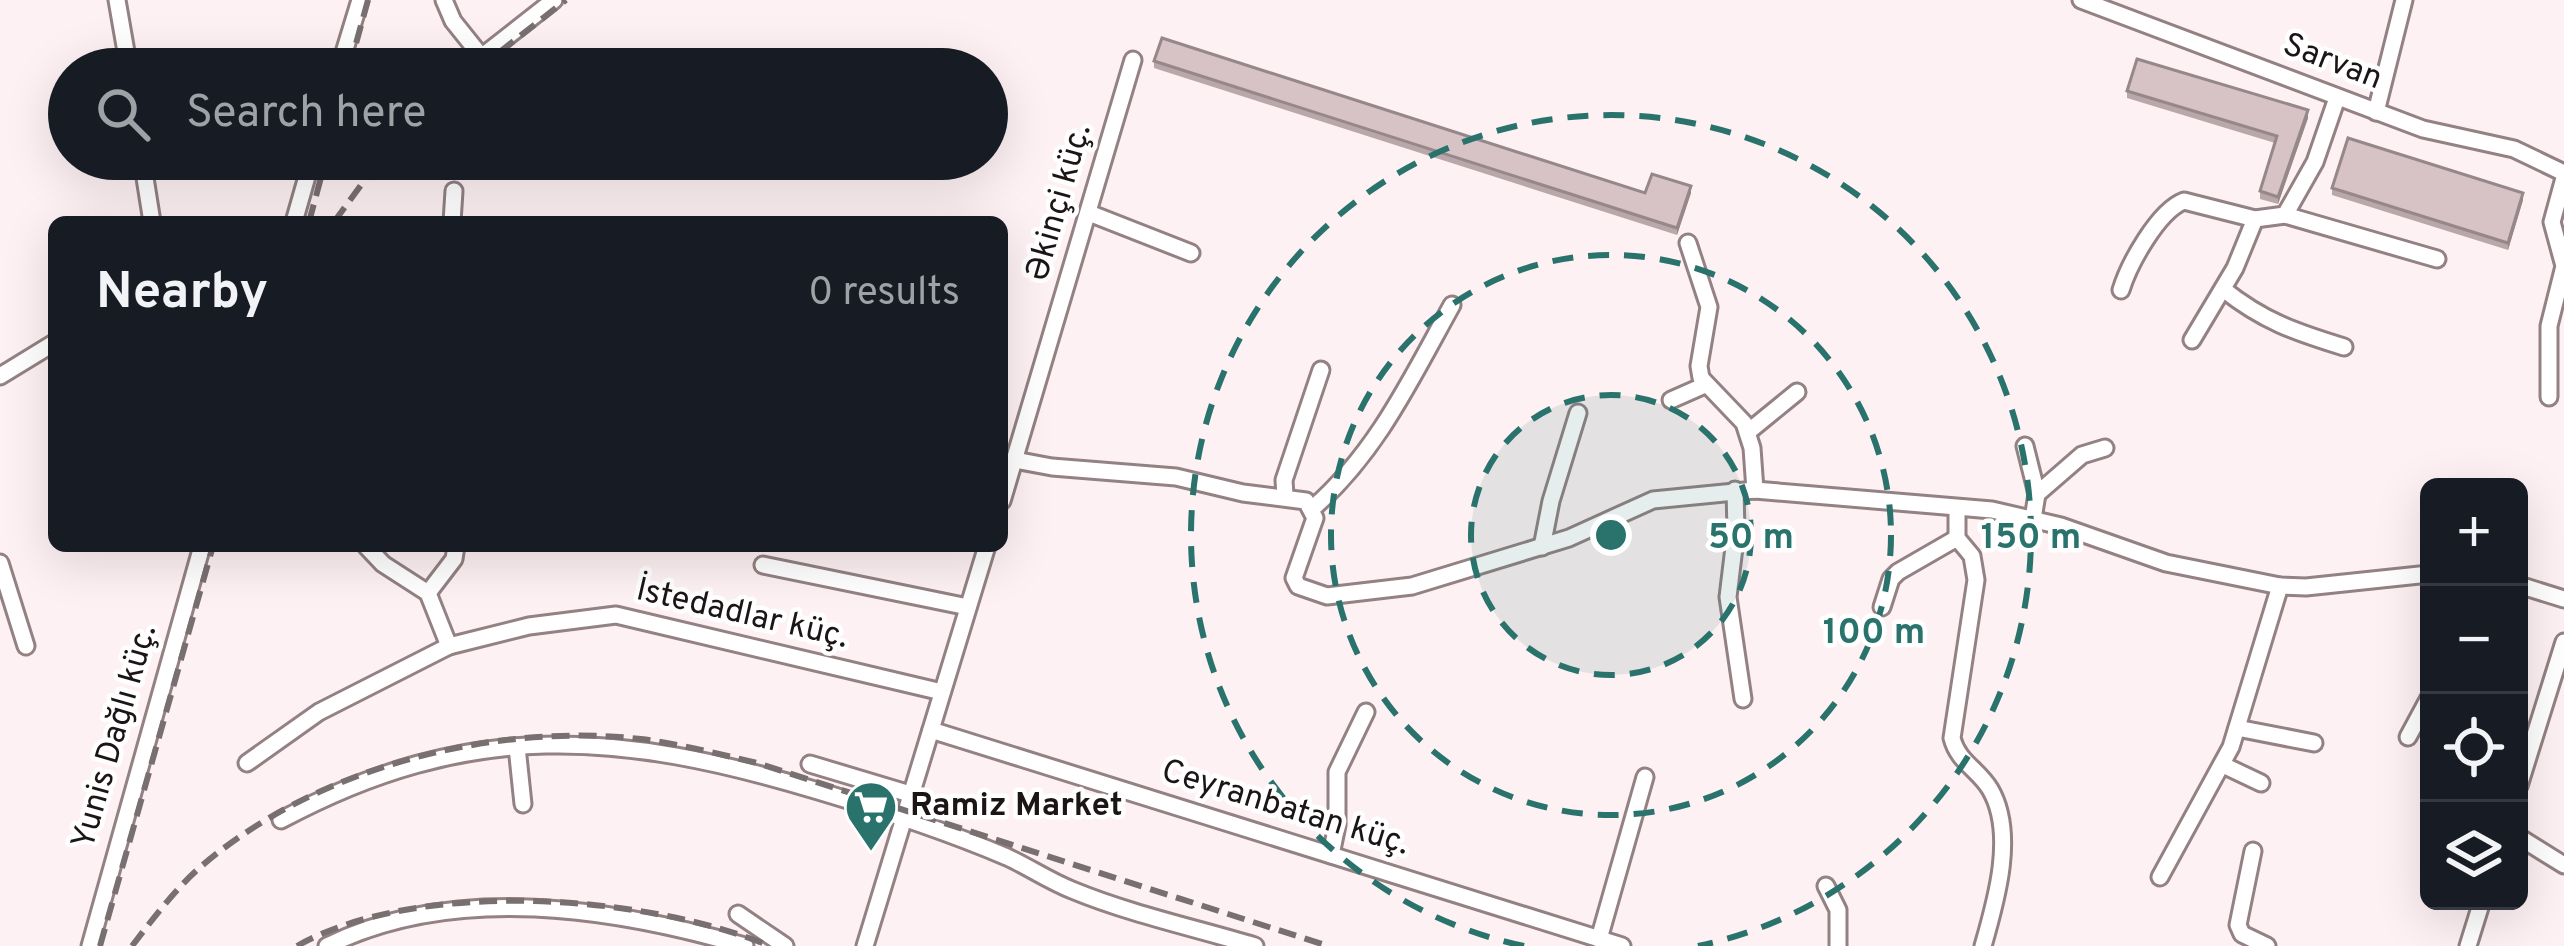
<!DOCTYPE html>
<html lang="en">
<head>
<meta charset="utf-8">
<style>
  :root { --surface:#171b24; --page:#20242c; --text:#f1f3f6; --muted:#9ea1a6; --line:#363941 }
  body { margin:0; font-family:Overpass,sans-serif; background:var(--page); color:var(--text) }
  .controls { position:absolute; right:36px; bottom:36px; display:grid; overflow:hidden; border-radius:18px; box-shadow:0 12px 48px #0002 }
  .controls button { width:108px; height:108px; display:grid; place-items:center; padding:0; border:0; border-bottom:3px solid var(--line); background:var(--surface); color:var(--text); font:60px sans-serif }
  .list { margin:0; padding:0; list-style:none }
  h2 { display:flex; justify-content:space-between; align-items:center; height:156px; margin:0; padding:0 48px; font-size:51px }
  h2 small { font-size:39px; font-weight:400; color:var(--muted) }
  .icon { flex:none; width:66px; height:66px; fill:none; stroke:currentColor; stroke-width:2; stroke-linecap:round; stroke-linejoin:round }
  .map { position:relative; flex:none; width:2564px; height:946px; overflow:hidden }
  .search { position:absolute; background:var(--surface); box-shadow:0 12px 48px #0002; left:48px; top:48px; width:960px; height:132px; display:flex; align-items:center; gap:30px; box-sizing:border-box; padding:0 42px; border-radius:66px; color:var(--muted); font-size:45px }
  .panel { position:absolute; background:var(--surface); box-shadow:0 12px 48px #0002; left:48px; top:216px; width:960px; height:336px; border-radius:18px }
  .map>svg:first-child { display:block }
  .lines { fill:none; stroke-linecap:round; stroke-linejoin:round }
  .minor-casing { stroke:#938183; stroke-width:21 }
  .minor { stroke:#fff; stroke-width:15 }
  .rail { stroke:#786f70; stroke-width:6; stroke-dasharray:18 9; stroke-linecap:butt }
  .wall { fill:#b9a7a9 }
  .shaded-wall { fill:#96888a }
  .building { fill:#d7c2c5; stroke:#96888a; stroke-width:3 }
  .ring { fill:none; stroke:#2a736d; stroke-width:6; stroke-dasharray:21 15 }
  .labels { text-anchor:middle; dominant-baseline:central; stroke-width:9; stroke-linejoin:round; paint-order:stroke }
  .street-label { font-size:33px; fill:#1c1516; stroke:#fff }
  .poi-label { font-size:33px; font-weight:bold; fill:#1c1516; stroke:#fff; text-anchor:start }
  .centre { fill:#2a736d; stroke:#fff; stroke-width:6 }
  .ring-label { font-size:36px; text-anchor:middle; font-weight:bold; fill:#2a736d; stroke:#fff; stroke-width:9; stroke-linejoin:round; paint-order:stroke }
</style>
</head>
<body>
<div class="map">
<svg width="2564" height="946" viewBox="0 0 2564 946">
  <rect width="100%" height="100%" fill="#fef1f3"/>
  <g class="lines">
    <g class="minor-casing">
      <g id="minor">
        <polyline points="117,0 129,69"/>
        <polyline points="444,0 453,21 481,56"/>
        <polyline points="2081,0 2423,129 2514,149 2564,173"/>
        <polyline points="339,69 360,0"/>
        <polyline points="466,69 554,0"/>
        <polyline points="2376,112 2404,0"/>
        <polyline points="142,159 152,222"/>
        <polyline points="1089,213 1191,253"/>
        <polyline points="2285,215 2315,162 2337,98"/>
        <polyline points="294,222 312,159"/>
        <polyline points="452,222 454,191"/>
        <polyline points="1688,243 1709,307 1699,366 1701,378 1744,423 1752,448 1755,490"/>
        <path d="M2223,289C2263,321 2295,332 2344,347"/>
        <path d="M2121,290C2129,264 2158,211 2184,201L2255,219L2285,215L2437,259"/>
        <polyline points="2192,340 2235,268 2255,219"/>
        <polyline points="0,376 54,343"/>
        <polyline points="2549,397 2549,326 2564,266 2552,222 2564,178"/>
        <polyline points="1671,400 1705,385"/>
        <polyline points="1748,432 1797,392"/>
        <polyline points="2025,446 2037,494 2033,519"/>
        <polyline points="1015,460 1052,467 1176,477 1243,493 1306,501 1315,518 1294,578 1298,586 1327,596 1412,586 1569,538 1653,500 1755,490 1992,510 2061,526 2166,563 2280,586 2306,587 2429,574"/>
        <polyline points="1735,490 1736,531 1728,597 1743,699"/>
        <polyline points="2037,494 2082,455 2105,448"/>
        <polyline points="1285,496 1284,480 1321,370"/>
        <polyline points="1002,501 1133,60"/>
        <path d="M1313,508C1377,452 1411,379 1452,305"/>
        <path d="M1957,508V538L1972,556L1976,580L1952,738C1958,762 1978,769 1990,789C2016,833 1996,901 1983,946"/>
        <polyline points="366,546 383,564 428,593 449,646 529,626 616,615 942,692"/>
        <polyline points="1542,547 1551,501 1578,413"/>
        <polyline points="0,563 26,646"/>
        <polyline points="763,565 968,607"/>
        <polyline points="2519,585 2564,599"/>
        <polyline points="428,593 454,559 456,546"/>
        <polyline points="1882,607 1891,579 1898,572 1957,538"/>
        <polyline points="2237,728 2314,743"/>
        <polyline points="931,730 1622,946"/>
        <polyline points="2408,737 2429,698"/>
        <polyline points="517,747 523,804"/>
        <polyline points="247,763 319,712 449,646"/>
        <polyline points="810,764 910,794"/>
        <polyline points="2223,765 2261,783"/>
        <polyline points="2519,786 2564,642"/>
        <path d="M281,820C470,719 619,731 818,791C882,810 946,831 1007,857C1029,867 1049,881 1072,890C1130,914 1195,928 1255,946"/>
        <polyline points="2519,837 2564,865"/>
        <polyline points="2253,851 2238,925 2242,934 2267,946"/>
        <polyline points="1331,855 1337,825 1337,772 1366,712"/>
        <polyline points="2160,877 2231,747 2280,586"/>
        <polyline points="1826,886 1838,910 1838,946"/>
        <polyline points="738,914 785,946"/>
        <polyline points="1599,939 1645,777"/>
        <polyline points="90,946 202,546"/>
        <path d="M327,946C455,883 613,908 745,946"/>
        <polyline points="865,946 987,546"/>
        <polyline points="2468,946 2482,901"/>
      </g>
    </g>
    <use href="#minor" class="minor"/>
    <g class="rail">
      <polyline points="349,69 368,0"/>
      <polyline points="478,69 566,0"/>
      <polyline points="309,222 326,159"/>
      <polyline points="334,222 380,159"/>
      <polyline points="100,946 213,546"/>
      <path d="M132,946C152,920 173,892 197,870C311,769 491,722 641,739C680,744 719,754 757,763L1328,946"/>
      <path d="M297,946C418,878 644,894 770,946"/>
    </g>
  </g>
  <g class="wall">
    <polygon points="1154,61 1645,193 1691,193 1677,235 1154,68"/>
    <polygon points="2127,91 2308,118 2278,204 2260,199 2260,191 2275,143 2127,98"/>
    <polygon points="2332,188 2523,200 2508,250 2332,195"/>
  </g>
  <g class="shaded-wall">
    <polygon points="2308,110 2308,118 2278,204 2278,197"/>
    <polygon points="1691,186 1691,193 1677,235 1677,228"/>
    <polygon points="2523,193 2523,200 2508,250 2508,243"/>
  </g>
  <g class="building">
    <polygon points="1162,38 1645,193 1652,174 1691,186 1677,228 1154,61"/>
    <polygon points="2137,59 2308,110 2278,197 2260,191 2277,136 2127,91"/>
    <polygon points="2348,138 2523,193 2508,243 2332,188"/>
  </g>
  <circle cx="1611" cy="535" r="140" fill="#2a736d" fill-opacity=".12"/>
  <g class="ring">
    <circle cx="1611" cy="535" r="140"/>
    <circle cx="1611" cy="535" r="280"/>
    <path d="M1524 946A420 420 0 1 1 1698 946"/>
  </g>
  <defs>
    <g id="supermarket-pin" transform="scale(2.7)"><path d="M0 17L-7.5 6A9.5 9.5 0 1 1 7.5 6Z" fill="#2a736d" stroke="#fff"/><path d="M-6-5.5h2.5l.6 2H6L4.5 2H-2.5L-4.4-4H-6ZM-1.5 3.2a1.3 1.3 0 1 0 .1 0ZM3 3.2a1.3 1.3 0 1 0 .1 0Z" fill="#fff"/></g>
  </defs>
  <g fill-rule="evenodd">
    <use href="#supermarket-pin" x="871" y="807"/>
  </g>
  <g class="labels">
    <g class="street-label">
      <text transform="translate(2332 63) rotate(21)">Sarvan</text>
      <text transform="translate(1060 203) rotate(-74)">Əkinçi küç.</text>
      <text transform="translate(742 615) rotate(13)">İstedadlar küç.</text>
      <text transform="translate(116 737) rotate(-74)">Yunis Dağlı küç.</text>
      <text transform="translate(1285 809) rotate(17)">Ceyranbatan küç.</text>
    </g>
    <g class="poi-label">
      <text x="910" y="807">Ramiz Market</text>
    </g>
  </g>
  <circle cx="1611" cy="535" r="18" class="centre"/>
  <g class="ring-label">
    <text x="1751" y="548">50 m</text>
    <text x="2031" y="548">150 m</text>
    <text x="1874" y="643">100 m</text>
  </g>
</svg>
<div class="controls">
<button>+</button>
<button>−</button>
<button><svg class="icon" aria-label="locate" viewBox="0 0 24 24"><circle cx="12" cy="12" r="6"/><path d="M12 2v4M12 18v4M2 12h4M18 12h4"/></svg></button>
<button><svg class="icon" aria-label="layers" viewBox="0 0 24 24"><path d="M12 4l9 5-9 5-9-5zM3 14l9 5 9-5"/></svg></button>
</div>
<div class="search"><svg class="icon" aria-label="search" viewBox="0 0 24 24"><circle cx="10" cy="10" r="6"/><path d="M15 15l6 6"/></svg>Search here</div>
<section class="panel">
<h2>Nearby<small>0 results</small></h2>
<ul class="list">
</ul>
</section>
</div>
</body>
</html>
